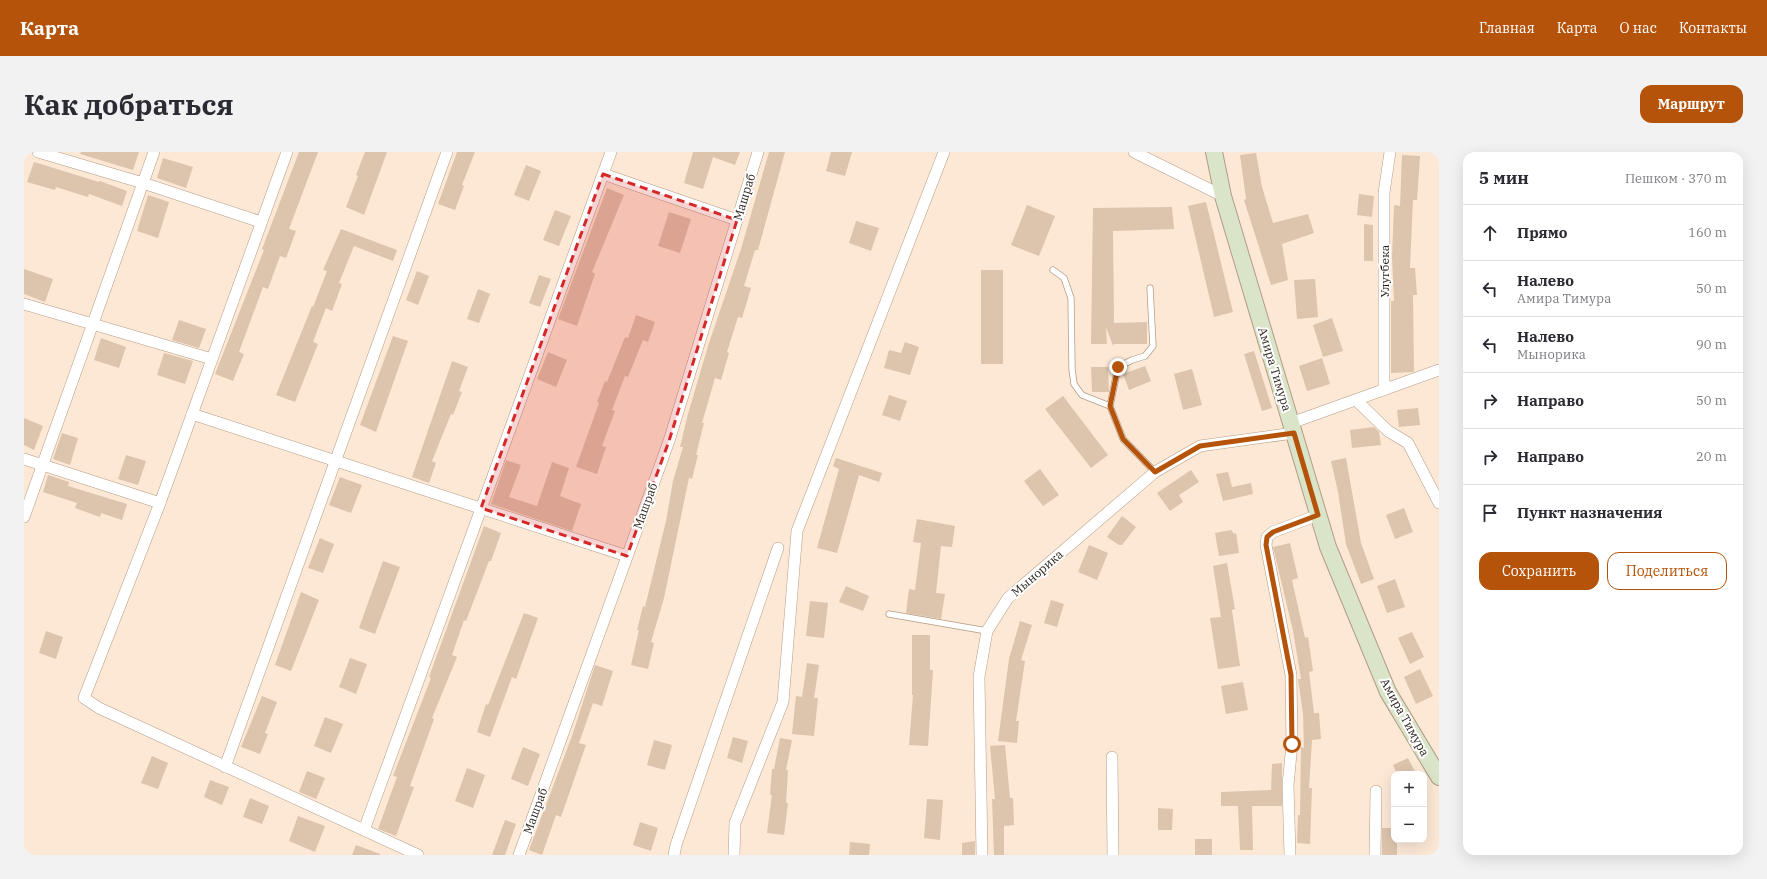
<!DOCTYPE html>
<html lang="ru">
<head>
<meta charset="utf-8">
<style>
  :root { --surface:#fff; --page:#f2f2f3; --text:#2b2b33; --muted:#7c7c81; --line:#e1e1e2; --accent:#b45309 }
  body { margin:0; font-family:"IBM Plex Serif",serif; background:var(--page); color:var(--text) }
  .controls { position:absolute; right:12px; bottom:12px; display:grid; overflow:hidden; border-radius:8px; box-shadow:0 4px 16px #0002 }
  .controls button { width:36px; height:36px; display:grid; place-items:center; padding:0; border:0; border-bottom:1px solid var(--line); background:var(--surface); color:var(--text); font:20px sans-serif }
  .stop { position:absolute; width:12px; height:12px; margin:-9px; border:3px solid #b45309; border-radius:50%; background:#fff }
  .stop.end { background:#b45309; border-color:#fff; box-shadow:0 1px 4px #0008 }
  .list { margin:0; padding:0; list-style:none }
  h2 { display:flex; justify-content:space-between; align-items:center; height:52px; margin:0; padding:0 16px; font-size:17px }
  h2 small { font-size:13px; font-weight:400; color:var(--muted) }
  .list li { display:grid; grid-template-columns:26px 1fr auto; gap:12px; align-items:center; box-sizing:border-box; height:56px; padding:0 16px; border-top:1px solid var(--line) }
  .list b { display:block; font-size:15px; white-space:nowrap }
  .list p { margin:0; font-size:13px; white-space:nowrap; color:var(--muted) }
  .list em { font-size:13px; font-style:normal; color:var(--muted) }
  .actions { display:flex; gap:8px; padding:12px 16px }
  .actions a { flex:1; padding:9px 0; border:1px solid var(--accent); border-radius:12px; text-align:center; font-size:14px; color:var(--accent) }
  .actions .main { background:var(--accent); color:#fff }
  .icon { flex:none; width:22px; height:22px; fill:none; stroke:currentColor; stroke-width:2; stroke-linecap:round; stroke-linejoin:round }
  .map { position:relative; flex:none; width:1415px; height:703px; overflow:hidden; border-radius:12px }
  header { display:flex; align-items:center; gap:24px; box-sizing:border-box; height:56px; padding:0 20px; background:var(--accent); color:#fff }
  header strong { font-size:19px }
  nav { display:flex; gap:22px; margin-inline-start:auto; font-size:14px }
  .intro { display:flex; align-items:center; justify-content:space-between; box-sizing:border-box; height:96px; padding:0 24px }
  h1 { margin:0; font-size:28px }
  .button { padding:10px 18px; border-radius:12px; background:var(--accent); color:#fff; font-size:14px; font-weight:700 }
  main { display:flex; gap:24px; padding:0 24px }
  aside { flex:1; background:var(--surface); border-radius:12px; box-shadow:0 4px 16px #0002 }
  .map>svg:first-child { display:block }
  .building { fill:#ddc4ad }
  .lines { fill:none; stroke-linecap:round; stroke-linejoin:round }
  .lane-casing { stroke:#b39c85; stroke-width:7 }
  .street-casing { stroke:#b39c85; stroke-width:12 }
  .secondary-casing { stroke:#b39c85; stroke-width:18 }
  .lane { stroke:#fff; stroke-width:5.5 }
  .street { stroke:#fff; stroke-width:11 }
  .secondary { stroke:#dae4c8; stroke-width:16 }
  .route { stroke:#b45309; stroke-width:5 }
  .marked { fill:#d62828; fill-opacity:0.2; stroke:#d62828; stroke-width:3; stroke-dasharray:8 5; stroke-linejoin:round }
  .labels { text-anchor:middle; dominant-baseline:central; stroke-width:4; stroke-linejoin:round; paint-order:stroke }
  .street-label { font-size:12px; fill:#261d15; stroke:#fff }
</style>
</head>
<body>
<header>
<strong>Карта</strong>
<nav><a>Главная</a><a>Карта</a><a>О нас</a><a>Контакты</a></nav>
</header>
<div class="intro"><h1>Как добраться</h1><a class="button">Маршрут</a></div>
<main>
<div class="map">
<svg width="1415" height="703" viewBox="0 0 1415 703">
  <rect width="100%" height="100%" fill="#fce8d5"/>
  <g class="building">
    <polygon points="57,0 115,0 109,18 56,2"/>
    <polygon points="275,0 294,0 265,77 272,79 262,106 256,104 244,137 239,135 215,200 220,202 209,229 191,222 240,98 238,97"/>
    <polygon points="341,0 363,0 340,63 322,55 334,24 332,23"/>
    <polygon points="433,0 451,0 438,33 440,34 431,58 414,52"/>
    <polygon points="669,0 716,0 711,13 689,5 679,37 660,31"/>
    <polygon points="745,0 761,0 734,98 731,98 720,134 727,136 718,166 714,165 703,200 705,201 697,228 691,226 678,271 680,271 672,303 674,303 668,327 665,326 640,446 627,490 630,491 624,517 607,513 615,478 613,478 619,454 621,455 642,369 649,329 659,295 656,295 664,262 684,194 717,97"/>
    <polygon points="807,0 828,0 821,24 802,19"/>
    <polygon points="1232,1 1238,35 1249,71 1284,62 1290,81 1258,92 1264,128 1247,133 1220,48 1222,47 1216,3"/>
    <polygon points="1378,3 1396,4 1393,48 1389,48 1386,116 1391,116 1393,143 1389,143 1390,220 1367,221 1367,149 1370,149 1368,105 1370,53 1376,54"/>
    <polygon points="139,6 169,15 162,36 133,26"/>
    <polygon points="10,10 75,30 76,29 103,39 98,54 65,42 64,45 32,35 31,38 3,30"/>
    <polygon points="502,13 517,19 505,49 490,43"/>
    <polygon points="583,36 600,43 568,120 571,122 553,174 534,167"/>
    <polygon points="1335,42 1350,44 1348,65 1333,63"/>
    <polygon points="124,43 145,50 134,86 113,79"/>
    <polygon points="1182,50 1209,160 1190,165 1164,54"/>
    <polygon points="1003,53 1031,64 1015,104 987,93"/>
    <polygon points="1148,55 1150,77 1089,79 1090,171 1123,170 1123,192 1090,192 1089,194 1082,175 1083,192 1067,192 1069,56"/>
    <polygon points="531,58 547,64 535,94 519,88"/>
    <polygon points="645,60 667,67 656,101 634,94"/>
    <polygon points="832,69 855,76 847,99 825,91"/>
    <polygon points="1340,72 1349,73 1349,109 1340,109"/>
    <polygon points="317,77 373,98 369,109 330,94 315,131 318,132 308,159 302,156 289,190 294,192 271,250 252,243 288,154 289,155 303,119 299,118"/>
    <polygon points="0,117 29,127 21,150 0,142"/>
    <rect x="957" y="118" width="22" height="94"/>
    <polygon points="393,119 405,124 394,153 382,148"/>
    <polygon points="515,123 527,127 516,155 505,151"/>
    <polygon points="1291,127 1294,165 1273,167 1270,128"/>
    <polygon points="454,137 466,142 455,171 443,167"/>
    <polygon points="612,163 631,170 624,190 619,188 604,225 601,224 588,258 591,259 578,294 582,295 573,322 552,315 575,251 573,250 581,229 583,230 601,185 604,186"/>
    <polygon points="1308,166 1319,199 1299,205 1289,173"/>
    <polygon points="155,168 182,177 175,196 148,188"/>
    <polygon points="369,184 384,189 352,280 336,273"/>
    <polygon points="77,186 102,195 95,216 70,208"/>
    <polygon points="881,190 895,195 886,223 860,216 865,198 877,201"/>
    <polygon points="1230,199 1248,256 1238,259 1220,202"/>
    <polygon points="524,200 543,208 532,235 513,227"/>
    <polygon points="140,201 169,209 161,232 133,223"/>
    <polygon points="1298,206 1306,232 1283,239 1275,214"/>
    <polygon points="428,209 444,215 435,239 438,240 429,263 427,262 408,309 412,311 405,331 388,325"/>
    <polygon points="1121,214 1127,229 1105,238 1099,222"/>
    <polygon points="1067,215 1084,215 1085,240 1068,240"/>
    <polygon points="1168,217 1178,253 1159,258 1150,222"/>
    <polygon points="865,243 883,249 876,269 858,263"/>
    <polygon points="1039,244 1084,303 1067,316 1021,257"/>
    <polygon points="1394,256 1396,273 1375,275 1373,258"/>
    <polygon points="0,266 19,274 10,298 0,293"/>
    <polygon points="1350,275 1355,280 1357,293 1328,296 1326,278"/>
    <polygon points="38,281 54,286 46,313 29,307"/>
    <polygon points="102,303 122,309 114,333 94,327"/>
    <polygon points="812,306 858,321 855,330 835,323 813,401 793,396 815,317 809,314"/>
    <polygon points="1322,306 1337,391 1350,427 1337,432 1322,392 1314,340 1307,309"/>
    <polygon points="482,308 497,313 485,345 513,354 528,310 545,316 536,344 557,352 548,379 467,352"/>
    <polygon points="1016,317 1035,343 1019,354 1000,329"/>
    <polygon points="1167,318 1175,330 1155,343 1159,350 1146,359 1133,341"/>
    <polygon points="1204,320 1208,335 1227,331 1229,342 1199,349 1192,322"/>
    <polygon points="24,323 45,330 44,334 103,352 98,368 77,361 76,365 51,356 53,351 19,340"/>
    <polygon points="316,325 338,333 327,361 305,353"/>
    <polygon points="1380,356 1389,380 1371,387 1362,363"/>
    <polygon points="1098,364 1112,375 1098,393 1095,393 1083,385"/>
    <polygon points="893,367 931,374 928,395 917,394 912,441 921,442 917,467 882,461 885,437 891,438 897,391 889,390"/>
    <polygon points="460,374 477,381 467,409 465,409 442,469 440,468 428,503 433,505 408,566 410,567 386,634 390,635 372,684 354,677 373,625 369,624 407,526 405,525"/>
    <polygon points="1207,378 1210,382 1212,381 1215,401 1195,404 1191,381"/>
    <polygon points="296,386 310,392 299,421 284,416"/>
    <polygon points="1266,391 1274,426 1268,428 1281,486 1284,485 1289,519 1285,520 1290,561 1295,561 1297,587 1288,588 1285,636 1288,636 1286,692 1273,691 1274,663 1276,663 1277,595 1280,596 1279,562 1274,527 1277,527 1269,479 1249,395"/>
    <polygon points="1065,393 1084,401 1073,428 1054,420"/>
    <polygon points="359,409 376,415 351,482 335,476"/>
    <polygon points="1203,411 1211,457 1208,458 1216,514 1194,517 1186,466 1197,465 1189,414"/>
    <polygon points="1371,427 1381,455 1363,461 1353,434"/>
    <polygon points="822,434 845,444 839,459 815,450"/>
    <polygon points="277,440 295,448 267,519 251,513"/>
    <polygon points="1027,448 1040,452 1033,475 1020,471"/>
    <polygon points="786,449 804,451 800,486 782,484"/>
    <polygon points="500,461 514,466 492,527 488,525 466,585 453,580 462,552 464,553"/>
    <polygon points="996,469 1008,473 997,508 1001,509 992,569 995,569 993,591 974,589 985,507"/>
    <polygon points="22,479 39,485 32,507 15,501"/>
    <polygon points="1388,480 1400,505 1386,512 1374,486"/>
    <polygon points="888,483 906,483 906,518 909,518 904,594 885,593 889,543 888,543"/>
    <polygon points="326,506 343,512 332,542 315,535"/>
    <polygon points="783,511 795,513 790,546 794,546 790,584 768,582 772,544 778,545"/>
    <polygon points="571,513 589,519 578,554 569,551 555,591 562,593 537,665 532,663 518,703 505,698 548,584"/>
    <polygon points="1396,517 1409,544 1392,552 1380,525"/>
    <polygon points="1219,530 1224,558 1202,562 1197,534"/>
    <polygon points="238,544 253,550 241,581 244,582 236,602 217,595"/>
    <polygon points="301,565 319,572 307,601 290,594"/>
    <polygon points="709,585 724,589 718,611 703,606"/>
    <polygon points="756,586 768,588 762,618 764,618 762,651 764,651 760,683 743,681 748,643 746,643 748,617 750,617"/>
    <polygon points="630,588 648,593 641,618 623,613"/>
    <polygon points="981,593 986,646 989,646 990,673 980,674 980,703 970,703 968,647 971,647 966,594"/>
    <polygon points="499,595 516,602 504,634 487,627"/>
    <polygon points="128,604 144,611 134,637 117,631"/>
    <polygon points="1384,606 1392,622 1373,622 1369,613"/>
    <polygon points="1258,611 1258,654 1228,654 1229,698 1216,698 1214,654 1197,654 1197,640 1247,638 1248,612"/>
    <polygon points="443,616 461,623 449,656 431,649"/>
    <polygon points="283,619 301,626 292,647 275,640"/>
    <polygon points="186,628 205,635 198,653 180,645"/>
    <polygon points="226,646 245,654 238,672 219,665"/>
    <polygon points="903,647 919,648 916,688 900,686"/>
    <polygon points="1134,656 1149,657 1148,678 1134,678"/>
    <polygon points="274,664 301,674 291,700 265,689"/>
    <polygon points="481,668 492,672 481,703 468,703"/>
    <polygon points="616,670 634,676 627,699 609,693"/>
    <polygon points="1358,676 1370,676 1370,688 1373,688 1373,703 1358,703"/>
    <rect x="1171" y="687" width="17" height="16"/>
    <polygon points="951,689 951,703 938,703 938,691"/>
    <polygon points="826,690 846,692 845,703 825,703"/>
    <polygon points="332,693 356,702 356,703 328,703"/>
  </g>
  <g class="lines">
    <g class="lane-casing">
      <g id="lane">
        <polyline points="1029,118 1040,126 1047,146 1048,217 1050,232 1058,243 1086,254"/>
        <polyline points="1126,136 1129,194 1121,204 1108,208 1094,215 1086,254 1099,287 1131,320"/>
        <polyline points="865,462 963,479"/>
      </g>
    </g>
    <g class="street-casing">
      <g id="street">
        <polyline points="14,0 119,31 237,70"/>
        <polyline points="263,0 136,351 60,546 75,556 394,703"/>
        <polyline points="1110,0 1199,44"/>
        <polyline points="579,22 713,68"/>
        <polyline points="0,152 188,207"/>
        <polyline points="1360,238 1360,41 1366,0"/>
        <polyline points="1332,248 1364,279 1384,291 1415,351"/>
        <polyline points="168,262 603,404"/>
        <polyline points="1267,271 1415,218"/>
        <polyline points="0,307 136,351"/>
        <polyline points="0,365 130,0"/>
        <polyline points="1088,605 1089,703"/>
        <polyline points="201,615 423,0"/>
        <polyline points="340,678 587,0"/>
        <polyline points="495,703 645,289 734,0"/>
        <polyline points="650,703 652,693 754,396"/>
        <polyline points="710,703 711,671 759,550 773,379 920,0"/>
        <polyline points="958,703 955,525 963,479 984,446 1131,320 1176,294 1270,281"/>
        <polyline points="1266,703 1264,633 1268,592 1267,523 1242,393 1243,385 1249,380 1294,363"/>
        <polyline points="1351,703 1352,639"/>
      </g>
    </g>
    <g class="secondary-casing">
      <polyline id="secondary" points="1190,0 1199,44 1304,395 1364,540 1415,625"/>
    </g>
    <use href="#lane" class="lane"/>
    <use href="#street" class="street"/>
    <use href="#secondary" class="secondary"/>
  </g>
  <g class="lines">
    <polyline class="route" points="1094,215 1086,254 1099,287 1131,320 1176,294 1270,281 1294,363 1249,380 1243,385 1242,393 1267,523 1268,592"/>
  </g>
  <path class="marked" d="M579,22L713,68L645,289L603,404L457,356Z"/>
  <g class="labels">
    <g class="street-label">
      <text transform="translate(720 45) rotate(-73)">Машраб</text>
      <text transform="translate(1360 119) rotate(-90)">Улугбека</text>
      <text transform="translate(1251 217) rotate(73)">Амира Тимура</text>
      <text transform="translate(621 354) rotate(-70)">Машраб</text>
      <text transform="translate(1013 421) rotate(-41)">Мынорика</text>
      <text transform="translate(1381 565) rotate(61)">Амира Тимура</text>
      <text transform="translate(511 659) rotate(-70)">Машраб</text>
    </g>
  </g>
</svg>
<div class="controls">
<button>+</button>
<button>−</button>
</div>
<div class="stop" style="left:1268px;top:592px"></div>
<div class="stop end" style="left:1094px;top:215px"></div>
</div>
<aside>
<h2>5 мин<small>Пешком · 370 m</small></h2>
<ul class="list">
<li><svg class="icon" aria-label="ahead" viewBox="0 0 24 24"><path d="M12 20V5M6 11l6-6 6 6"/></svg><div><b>Прямо</b></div><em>160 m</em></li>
<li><svg class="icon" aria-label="left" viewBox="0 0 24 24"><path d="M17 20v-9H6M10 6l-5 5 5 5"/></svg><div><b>Налево</b><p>Амира Тимура</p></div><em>50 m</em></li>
<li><svg class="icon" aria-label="left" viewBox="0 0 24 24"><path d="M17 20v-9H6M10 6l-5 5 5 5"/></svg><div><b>Налево</b><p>Мынорика</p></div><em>90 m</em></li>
<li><svg class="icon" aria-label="right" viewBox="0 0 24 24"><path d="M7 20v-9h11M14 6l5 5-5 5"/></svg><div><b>Направо</b></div><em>50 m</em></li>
<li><svg class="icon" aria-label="right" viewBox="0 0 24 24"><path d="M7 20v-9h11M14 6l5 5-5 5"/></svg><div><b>Направо</b></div><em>20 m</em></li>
<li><svg class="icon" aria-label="arrive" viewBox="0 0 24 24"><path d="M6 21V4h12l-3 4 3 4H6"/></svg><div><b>Пункт назначения</b></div></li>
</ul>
<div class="actions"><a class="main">Сохранить</a><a>Поделиться</a></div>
</aside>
</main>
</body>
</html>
